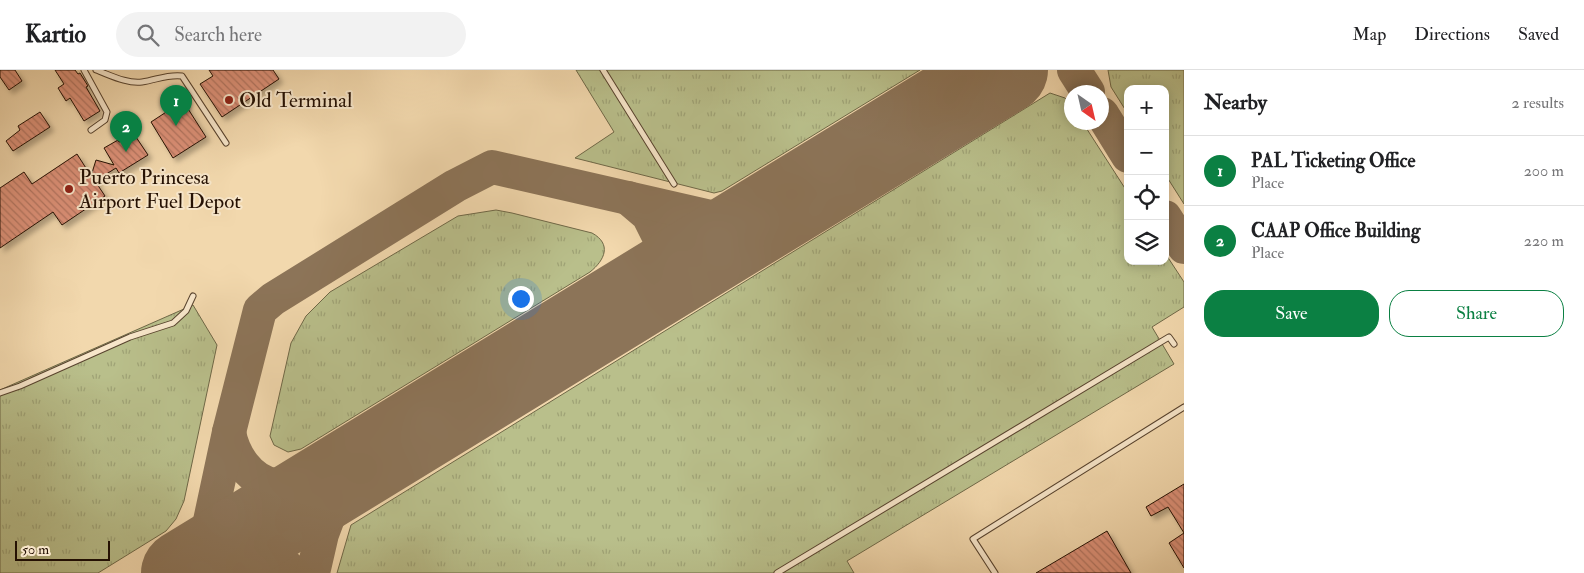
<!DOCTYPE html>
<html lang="en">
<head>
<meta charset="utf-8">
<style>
  :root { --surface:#fff; --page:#f2f2f2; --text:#202124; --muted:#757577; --line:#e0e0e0; --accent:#0b8043 }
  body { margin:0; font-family:"IM FELL Double Pica",serif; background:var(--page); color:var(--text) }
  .controls { position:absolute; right:15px; top:15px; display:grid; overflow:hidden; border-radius:10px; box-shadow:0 2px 12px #0003 }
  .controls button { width:45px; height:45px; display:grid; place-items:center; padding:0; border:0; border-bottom:1px solid var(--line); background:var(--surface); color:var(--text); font:25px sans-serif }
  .compass { position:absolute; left:1064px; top:15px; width:45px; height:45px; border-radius:50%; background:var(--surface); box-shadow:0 2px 12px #0003; rotate:146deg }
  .scale { position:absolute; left:15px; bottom:12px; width:95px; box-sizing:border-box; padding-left:5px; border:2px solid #251103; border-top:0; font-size:14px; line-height:18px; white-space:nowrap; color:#251103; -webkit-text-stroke:4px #f7e6ca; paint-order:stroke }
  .you { position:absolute; left:520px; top:228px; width:18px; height:18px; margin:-12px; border:4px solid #fff; border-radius:50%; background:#1a73e8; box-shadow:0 0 0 8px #1a73e833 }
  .badge { display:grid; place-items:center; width:32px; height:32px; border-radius:50%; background:var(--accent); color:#fff; font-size:16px; font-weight:700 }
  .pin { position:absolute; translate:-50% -41px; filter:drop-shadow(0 1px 2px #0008) }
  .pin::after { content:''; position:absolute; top:26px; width:18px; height:15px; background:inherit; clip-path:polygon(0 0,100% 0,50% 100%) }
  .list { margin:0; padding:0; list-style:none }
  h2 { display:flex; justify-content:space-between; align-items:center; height:65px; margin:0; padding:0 20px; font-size:21px }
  h2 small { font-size:16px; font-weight:400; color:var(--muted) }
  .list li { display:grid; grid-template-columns:32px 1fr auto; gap:15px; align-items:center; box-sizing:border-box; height:70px; padding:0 20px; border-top:1px solid var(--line) }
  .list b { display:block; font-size:19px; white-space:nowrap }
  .list p { margin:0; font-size:16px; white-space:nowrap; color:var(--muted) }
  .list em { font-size:16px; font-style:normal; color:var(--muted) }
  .actions { display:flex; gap:10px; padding:15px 20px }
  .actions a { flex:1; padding:11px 0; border:1px solid var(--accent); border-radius:20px; text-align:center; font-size:18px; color:var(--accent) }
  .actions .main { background:var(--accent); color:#fff }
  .icon { flex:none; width:28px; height:28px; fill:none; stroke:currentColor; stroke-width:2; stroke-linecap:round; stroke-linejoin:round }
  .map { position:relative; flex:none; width:1184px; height:503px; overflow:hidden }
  header { display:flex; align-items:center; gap:30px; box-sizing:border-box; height:70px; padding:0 25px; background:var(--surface); border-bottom:1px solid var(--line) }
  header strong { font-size:24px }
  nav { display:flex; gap:28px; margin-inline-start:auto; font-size:18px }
  .search { width:350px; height:45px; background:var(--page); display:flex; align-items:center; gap:12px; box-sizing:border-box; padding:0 18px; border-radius:28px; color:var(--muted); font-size:19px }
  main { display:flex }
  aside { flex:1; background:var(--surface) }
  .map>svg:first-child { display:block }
  .grass { fill:url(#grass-tufts); stroke:#6f6847 }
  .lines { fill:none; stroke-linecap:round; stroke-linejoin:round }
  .taxiway { stroke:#8c7458; stroke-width:34 }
  .runway { stroke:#8c7458; stroke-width:86 }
  .building { fill:url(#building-back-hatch); stroke:#251103; filter:url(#shadow) }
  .lane-casing { stroke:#58432e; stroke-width:7 }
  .lane { stroke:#f7e6ca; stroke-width:5 }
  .poi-dot { fill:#8f2418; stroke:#f7e6ca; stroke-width:2 }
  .labels { text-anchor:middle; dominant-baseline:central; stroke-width:4; stroke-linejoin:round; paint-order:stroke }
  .poi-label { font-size:21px; fill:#251103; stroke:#f7e6ca; text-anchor:start }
</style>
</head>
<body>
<header>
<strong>Kartio</strong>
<div class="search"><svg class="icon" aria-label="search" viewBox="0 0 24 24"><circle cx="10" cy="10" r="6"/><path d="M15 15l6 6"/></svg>Search here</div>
<nav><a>Map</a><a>Directions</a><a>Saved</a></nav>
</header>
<main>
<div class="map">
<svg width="1184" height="503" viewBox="0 0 1184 503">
  <defs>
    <pattern id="grass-tufts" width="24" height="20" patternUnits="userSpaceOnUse" patternTransform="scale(1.25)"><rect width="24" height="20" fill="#b9bf8b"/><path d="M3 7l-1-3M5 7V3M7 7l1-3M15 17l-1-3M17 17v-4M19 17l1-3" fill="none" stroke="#9fa376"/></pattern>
    <pattern id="building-back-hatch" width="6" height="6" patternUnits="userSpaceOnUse" patternTransform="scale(1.25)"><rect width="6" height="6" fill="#db9077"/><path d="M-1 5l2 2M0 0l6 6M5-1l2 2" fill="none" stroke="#b1745f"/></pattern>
    <filter id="shadow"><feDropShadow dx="4" dy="4" stdDeviation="2.5" flood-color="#0004"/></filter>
  </defs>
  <rect width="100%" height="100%" fill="#f2d8ad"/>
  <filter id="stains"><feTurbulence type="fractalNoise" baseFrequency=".004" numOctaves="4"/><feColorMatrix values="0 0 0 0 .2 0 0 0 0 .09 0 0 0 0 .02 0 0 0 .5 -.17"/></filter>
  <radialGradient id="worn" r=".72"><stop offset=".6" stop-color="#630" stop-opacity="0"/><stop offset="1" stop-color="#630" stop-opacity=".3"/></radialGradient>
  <g class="grass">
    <polygon points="576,0 920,0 722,121 714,123 575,88 614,62"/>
    <polygon points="1108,0 1184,0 1184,134 1165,104 1165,19 1128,19 1128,44 1111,17"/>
    <polygon points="1050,23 1065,28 1071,34 1072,52 1083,53 1128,123 1128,191 1165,191 1165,183 1184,212 1184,237 1152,257 1174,294 847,491 854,503 337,503 351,455"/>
    <path d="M496,140L512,143L592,163C612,174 605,190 590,202L301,379L288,382L274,375L270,366L291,273L306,246L330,222L458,146Z"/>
    <polygon points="193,235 217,275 184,431 176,449 166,461 98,503 0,503 0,320"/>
  </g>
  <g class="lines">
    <g class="taxiway">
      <polyline points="1074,0 1088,22"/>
      <polyline points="1102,44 1128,86"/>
      <polyline points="628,128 648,145 659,167 664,209"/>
      <polyline points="1165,147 1184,177"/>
      <path d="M229,362C233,385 249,410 274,415C291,418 309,416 325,416"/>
      <polyline points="201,493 229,362 260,240 273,229 455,116 492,97 724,150 754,154"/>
      <path d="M201,493C211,488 223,481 234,479C255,476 279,489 294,503"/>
      <polyline points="313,503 322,464 344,405"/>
    </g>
    <polyline class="runway" points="184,503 1005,0"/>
  </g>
  <g class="building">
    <polygon points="0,0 15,0 22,11 9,20 0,7"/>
    <polygon points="55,0 75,0 78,4 80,3 88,16 86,17 100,41 84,51 70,28 66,31 58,18 64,14"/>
    <polygon points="209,0 273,0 279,9 222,47 200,14 213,6"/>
    <polygon points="183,31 206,67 173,88 151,52"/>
    <polygon points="40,42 50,57 13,81 6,71 20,60 18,56"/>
    <polygon points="136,67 148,85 119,103 116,98 95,111 105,126 62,155 53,142 0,178 0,118 24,102 32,114 77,84 91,106 96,90 114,95 104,78 118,70 119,72 122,71 124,74"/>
    <polygon points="1184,414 1184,463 1168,437 1151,446 1146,437"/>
    <polygon points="1107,461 1131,503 1036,503"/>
    <polygon points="1184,463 1184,498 1169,473"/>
  </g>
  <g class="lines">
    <g class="lane-casing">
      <g id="lane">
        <polyline points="84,0 107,42 105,50 91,60"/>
        <path d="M96,0C110,5 127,14 142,12C156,10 168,4 182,6L226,73"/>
        <polyline points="603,0 674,114"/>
        <polyline points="0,323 20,316 130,267 173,253 186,241 193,226"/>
        <polyline points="777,503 1169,267 1174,274"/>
        <polyline points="995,503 973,469 1184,337"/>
      </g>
    </g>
    <use href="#lane" class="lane"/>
  </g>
  <g class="poi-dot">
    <circle cx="229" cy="30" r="5"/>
    <circle cx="69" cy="119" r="5"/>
  </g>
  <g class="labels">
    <g class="poi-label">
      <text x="239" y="30">Old Terminal</text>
      <text x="79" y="107">Puerto Princesa<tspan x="79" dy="24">Airport Fuel Depot</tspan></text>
    </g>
  </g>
  <rect width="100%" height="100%" filter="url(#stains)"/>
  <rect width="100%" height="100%" fill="url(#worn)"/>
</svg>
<div class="controls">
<button>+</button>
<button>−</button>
<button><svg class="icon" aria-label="locate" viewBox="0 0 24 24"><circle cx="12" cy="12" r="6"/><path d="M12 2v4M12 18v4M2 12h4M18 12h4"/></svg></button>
<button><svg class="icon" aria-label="layers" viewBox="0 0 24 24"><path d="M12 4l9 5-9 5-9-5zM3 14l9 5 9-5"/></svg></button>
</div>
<svg class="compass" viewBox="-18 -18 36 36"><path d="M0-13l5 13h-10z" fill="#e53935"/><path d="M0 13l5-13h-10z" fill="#757577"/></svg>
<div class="scale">50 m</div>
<div class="you"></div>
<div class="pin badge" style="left:176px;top:56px">1</div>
<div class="pin badge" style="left:126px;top:82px">2</div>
</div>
<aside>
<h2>Nearby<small>2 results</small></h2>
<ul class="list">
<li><span class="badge">1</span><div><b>PAL Ticketing Office</b><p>Place</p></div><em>200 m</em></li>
<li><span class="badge">2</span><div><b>CAAP Office Building</b><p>Place</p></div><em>220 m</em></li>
</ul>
<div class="actions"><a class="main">Save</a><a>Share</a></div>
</aside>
</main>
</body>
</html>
